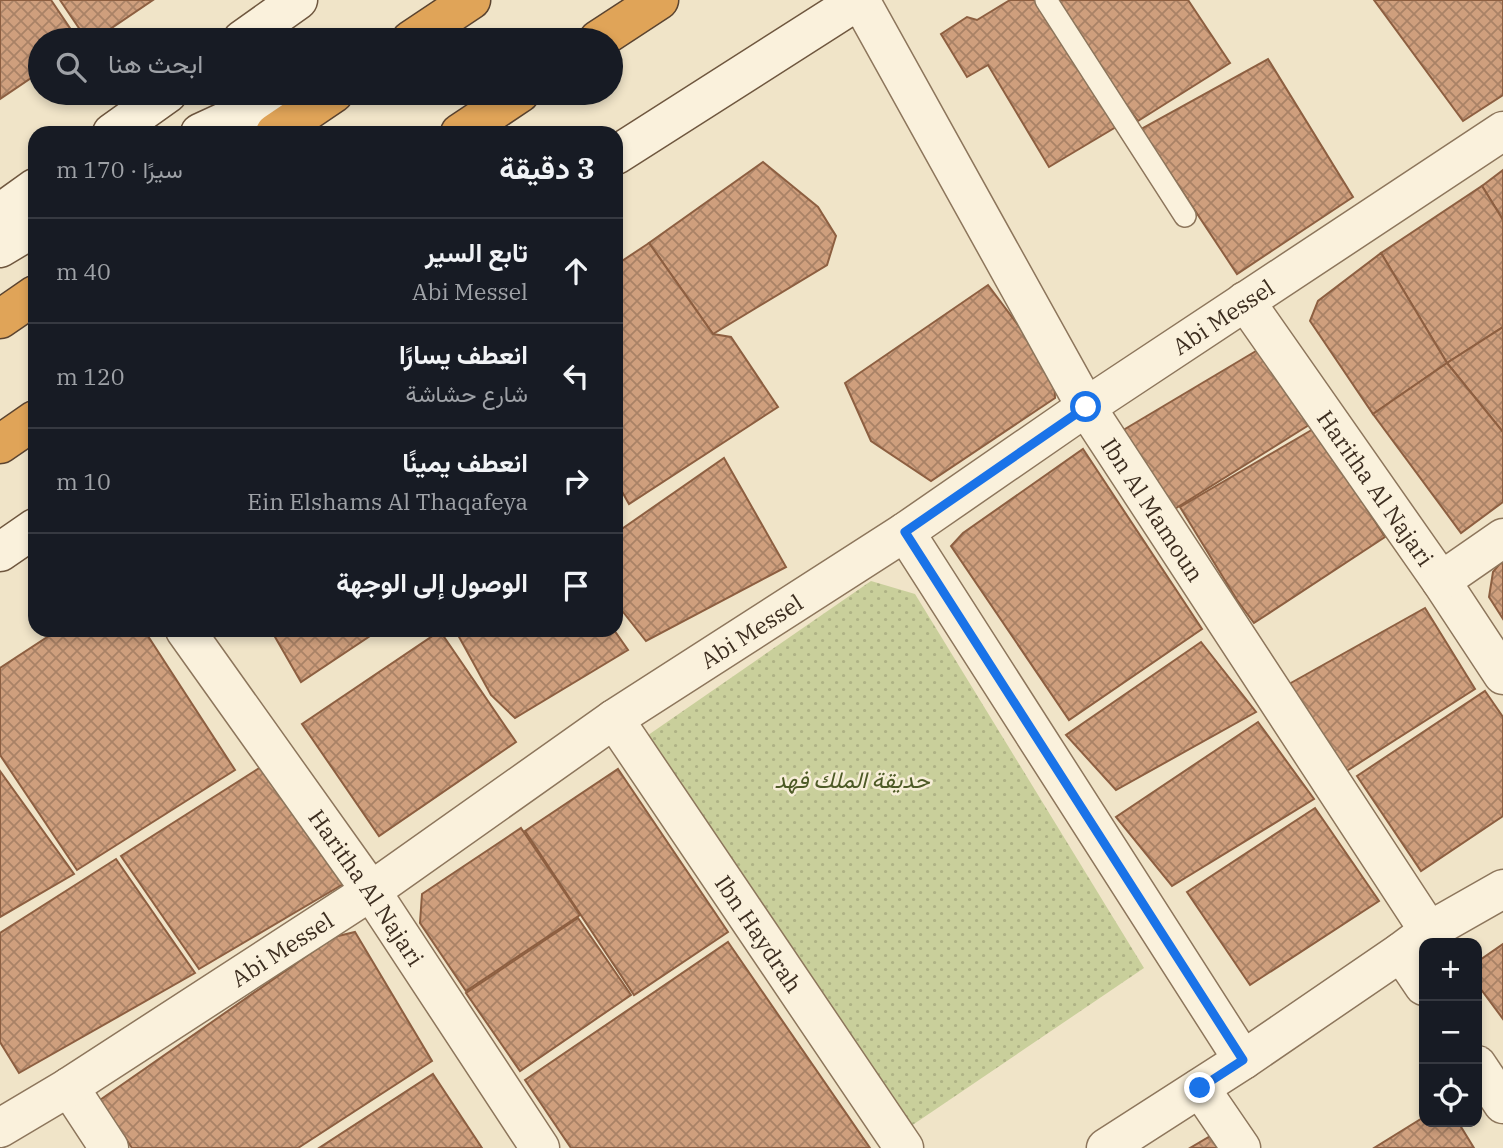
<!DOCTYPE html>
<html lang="ar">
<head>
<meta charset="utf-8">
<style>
  :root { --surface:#171b24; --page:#20242c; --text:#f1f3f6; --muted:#9ea1a6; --line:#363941 }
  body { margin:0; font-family:"IBM Plex Serif",Vazirmatn,serif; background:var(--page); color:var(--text); direction:rtl }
  .controls { position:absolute; right:21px; bottom:21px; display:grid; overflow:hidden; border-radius:14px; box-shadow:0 4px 10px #0003 }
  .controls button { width:63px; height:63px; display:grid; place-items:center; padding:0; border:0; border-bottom:2px solid var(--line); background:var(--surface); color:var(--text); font:35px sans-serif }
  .stop { position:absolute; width:21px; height:21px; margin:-16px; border:5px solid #1a73e8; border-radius:50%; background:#fff }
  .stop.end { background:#1a73e8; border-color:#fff; box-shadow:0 2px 7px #0008 }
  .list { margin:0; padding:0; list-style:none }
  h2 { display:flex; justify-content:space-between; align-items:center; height:91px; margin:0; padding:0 28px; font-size:30px }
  h2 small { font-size:23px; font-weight:400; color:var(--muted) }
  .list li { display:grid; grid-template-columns:46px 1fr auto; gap:21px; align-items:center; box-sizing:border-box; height:105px; padding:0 28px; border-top:2px solid var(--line) }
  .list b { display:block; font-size:26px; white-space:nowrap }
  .list p { margin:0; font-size:23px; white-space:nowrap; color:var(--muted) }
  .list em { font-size:23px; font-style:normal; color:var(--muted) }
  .icon { flex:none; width:38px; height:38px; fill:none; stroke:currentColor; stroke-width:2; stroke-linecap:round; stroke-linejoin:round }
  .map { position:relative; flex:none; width:1503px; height:1148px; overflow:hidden; direction:ltr }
  .search { position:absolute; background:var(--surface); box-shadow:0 4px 10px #0003; left:28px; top:28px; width:595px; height:77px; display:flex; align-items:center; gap:18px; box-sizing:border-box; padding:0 24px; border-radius:38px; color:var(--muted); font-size:26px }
  .panel { position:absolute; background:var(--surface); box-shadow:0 4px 10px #0003; left:28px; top:126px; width:595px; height:511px; border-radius:21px; direction:rtl }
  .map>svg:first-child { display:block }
  .garden { fill:url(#garden-dots) }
  .building { fill:url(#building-cross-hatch); stroke:#8d5f41; stroke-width:2 }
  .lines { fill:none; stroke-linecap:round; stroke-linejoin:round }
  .lane-casing { stroke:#8d765c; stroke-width:24 }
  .street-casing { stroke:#8d765c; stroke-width:41 }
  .secondary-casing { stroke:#6f573f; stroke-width:41 }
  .highway-casing { stroke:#5b4430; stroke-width:41 }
  .lane { stroke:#faf1dc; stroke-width:21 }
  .street { stroke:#faf1dc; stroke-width:38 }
  .secondary { stroke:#faf1dc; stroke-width:38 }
  .highway { stroke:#e0a458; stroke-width:38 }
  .route { stroke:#1a73e8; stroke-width:9 }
  .labels { text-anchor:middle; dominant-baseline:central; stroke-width:5; stroke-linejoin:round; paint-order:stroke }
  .street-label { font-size:23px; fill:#3d2e20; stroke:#f7eed8 }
  .park-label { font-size:23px; font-style:italic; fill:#4d5a26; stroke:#f7eed8 }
</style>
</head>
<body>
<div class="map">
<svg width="1503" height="1148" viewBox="0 0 1503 1148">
  <defs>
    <pattern id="garden-dots" width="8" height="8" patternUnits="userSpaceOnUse" patternTransform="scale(1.75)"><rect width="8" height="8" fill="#c9cf9b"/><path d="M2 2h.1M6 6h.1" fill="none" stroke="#aeb285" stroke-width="1.8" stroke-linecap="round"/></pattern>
    <pattern id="building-cross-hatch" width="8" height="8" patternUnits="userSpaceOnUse" patternTransform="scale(1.75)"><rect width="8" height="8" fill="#cf9f7d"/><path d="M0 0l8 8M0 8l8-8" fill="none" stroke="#a98266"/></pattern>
  </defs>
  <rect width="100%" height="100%" fill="#f0e4c8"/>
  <polygon class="garden" points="871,581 915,594 1144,968 911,1126 641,740"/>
  <g class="building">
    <polygon points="0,0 51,0 78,40 40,40 40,72 0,99"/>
    <polygon points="60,0 153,0 94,40 87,40"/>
    <polygon points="1010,0 1037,0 1116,127 1049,167 988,65 967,77 941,34 967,17 977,20"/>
    <polygon points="1053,0 1188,0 1230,63 1138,121 1087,52"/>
    <polygon points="1374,0 1503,0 1503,95 1463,121"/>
    <polygon points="1268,59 1353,197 1237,274 1141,129"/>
    <polygon points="763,162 818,207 836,236 827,265 713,334 649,243"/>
    <polygon points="1503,170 1503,220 1482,186"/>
    <polygon points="1482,186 1503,220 1503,327 1447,363 1381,253"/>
    <polygon points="649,243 713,334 731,337 778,407 629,504 616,481 616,265"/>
    <polygon points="1381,253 1447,363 1373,414 1310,321 1318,301"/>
    <polygon points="988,285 1054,373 1055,398 931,481 871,441 845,383"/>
    <polygon points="1503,327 1503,432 1447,363"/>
    <polygon points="1261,348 1309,425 1173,510 1120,432"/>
    <polygon points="1447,363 1503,432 1503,502 1461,533 1373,414"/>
    <polygon points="1315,428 1385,537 1254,623 1237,600 1180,507"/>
    <polygon points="1083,449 1202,629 1069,720 951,546 963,533"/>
    <polygon points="724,458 786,567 646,641 616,603 616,533"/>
    <polygon points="1503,560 1503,619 1489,597 1493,572"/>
    <polygon points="1425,608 1475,689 1345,772 1289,684"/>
    <polygon points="58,630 144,630 235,770 77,870 0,755 0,668"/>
    <polygon points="271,630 379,630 301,682"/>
    <polygon points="465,630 614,630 628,650 515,718 491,695 458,635"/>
    <polygon points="440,631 516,742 379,836 302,724"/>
    <polygon points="1201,642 1256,712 1116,790 1066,735"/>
    <polygon points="1485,691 1503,717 1503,816 1421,871 1357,776"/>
    <polygon points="1258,722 1314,799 1172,886 1116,817"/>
    <polygon points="264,765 345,883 199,969 121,856"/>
    <polygon points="618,769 728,932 634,995 525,831"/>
    <polygon points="0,771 74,874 0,917"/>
    <polygon points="1315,808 1379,901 1250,985 1187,892"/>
    <polygon points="521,828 580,915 466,991 420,923 422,894"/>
    <polygon points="116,859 195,973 19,1073 0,1042 0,933"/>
    <polygon points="578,918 631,995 520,1071 466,993"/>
    <polygon points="355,932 432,1061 298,1148 132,1148 100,1100 334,937"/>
    <polygon points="728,942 870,1148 571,1148 525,1080"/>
    <polygon points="1503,944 1503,1019 1477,984 1477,962"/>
    <polygon points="433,1074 482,1148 319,1148"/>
    <polygon points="1424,1117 1424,1122 1458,1122 1474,1148 1374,1148"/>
    <polygon points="1217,1132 1228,1148 1190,1148"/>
  </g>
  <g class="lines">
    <g class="lane-casing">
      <polyline id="lane" points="1046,0 1185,216"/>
    </g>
    <g class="street-casing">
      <g id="street">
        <path id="s1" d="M860,0L1086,407L1429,931"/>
        <path id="s2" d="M1245,301L1441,581L1503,675"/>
        <polyline points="905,532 1243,1060"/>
        <polyline points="1441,581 1503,538"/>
        <path id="s3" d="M185,630L371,891L540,1148"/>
        <path id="s4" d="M614,719L904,1148"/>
        <polyline points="1401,952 1424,986"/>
        <polyline points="1477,1065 1503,1104"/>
        <polyline points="69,1087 109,1148"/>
        <polyline points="1200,1088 1241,1148"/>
        <path id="s5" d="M0,1128L69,1087L371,891L614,719L905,532L1086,407L1503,131"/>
        <polyline points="1106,1148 1243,1060 1401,952 1429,931 1503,889"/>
      </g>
    </g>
    <g class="secondary-casing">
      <g id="secondary">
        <polyline points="242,40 298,0"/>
        <polyline points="112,133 168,93"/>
        <polyline points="200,133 287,93"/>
        <polyline points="616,155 859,0"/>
        <polyline points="0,213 35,188"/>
        <polyline points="0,248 35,227"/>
        <polyline points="0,552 35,528"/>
      </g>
    </g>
    <g class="highway-casing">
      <g id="highway">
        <polyline points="411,40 471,0"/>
        <polyline points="598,40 659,0"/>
        <polyline points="275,133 334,93"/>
        <polyline points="460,133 520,93"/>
        <polyline points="0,319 35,295"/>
        <polyline points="0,444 35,420"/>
      </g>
    </g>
    <use href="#lane" class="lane"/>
    <use href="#street" class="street"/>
    <use href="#secondary" class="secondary"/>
    <use href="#highway" class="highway"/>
  </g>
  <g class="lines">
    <polyline class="route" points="1086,407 905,532 1243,1060 1200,1088"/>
  </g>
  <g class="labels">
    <g class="street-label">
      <text stroke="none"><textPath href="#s5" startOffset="1468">Abi Messel</textPath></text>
      <text stroke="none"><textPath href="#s2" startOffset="228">Haritha Al Najari</textPath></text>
      <text stroke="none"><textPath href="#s1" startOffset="588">Ibn Al Mamoun</textPath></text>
      <text stroke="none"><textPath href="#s5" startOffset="901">Abi Messel</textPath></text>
      <text stroke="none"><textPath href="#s3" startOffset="315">Haritha Al Najari</textPath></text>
      <text stroke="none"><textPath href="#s4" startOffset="259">Ibn Haydrah</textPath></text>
      <text stroke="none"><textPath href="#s5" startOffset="334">Abi Messel</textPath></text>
    </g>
    <g class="park-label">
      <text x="852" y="779">حديقة الملك فهد</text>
    </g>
  </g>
</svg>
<div class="controls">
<button>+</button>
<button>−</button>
<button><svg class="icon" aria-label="locate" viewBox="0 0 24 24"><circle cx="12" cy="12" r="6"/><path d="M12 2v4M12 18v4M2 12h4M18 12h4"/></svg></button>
</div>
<div class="stop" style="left:1086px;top:407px"></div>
<div class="stop end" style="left:1200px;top:1088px"></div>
<div class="search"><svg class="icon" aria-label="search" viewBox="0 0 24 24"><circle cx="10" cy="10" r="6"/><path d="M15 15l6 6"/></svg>ابحث هنا</div>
<section class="panel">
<h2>3 دقيقة<small>سيرًا · 170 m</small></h2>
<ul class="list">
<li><svg class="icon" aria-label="ahead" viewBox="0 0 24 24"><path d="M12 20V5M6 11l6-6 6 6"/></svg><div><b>تابع السير</b><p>Abi Messel</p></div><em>40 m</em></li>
<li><svg class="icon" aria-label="left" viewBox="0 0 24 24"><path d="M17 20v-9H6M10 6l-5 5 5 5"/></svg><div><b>انعطف يسارًا</b><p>شارع حشاشة</p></div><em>120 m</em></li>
<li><svg class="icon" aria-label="right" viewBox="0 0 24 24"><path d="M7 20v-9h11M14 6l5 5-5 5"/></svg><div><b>انعطف يمينًا</b><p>Ein Elshams Al Thaqafeya</p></div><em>10 m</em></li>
<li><svg class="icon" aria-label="arrive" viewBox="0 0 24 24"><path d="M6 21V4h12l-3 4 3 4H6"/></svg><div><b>الوصول إلى الوجهة</b></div></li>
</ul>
</section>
</div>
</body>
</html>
